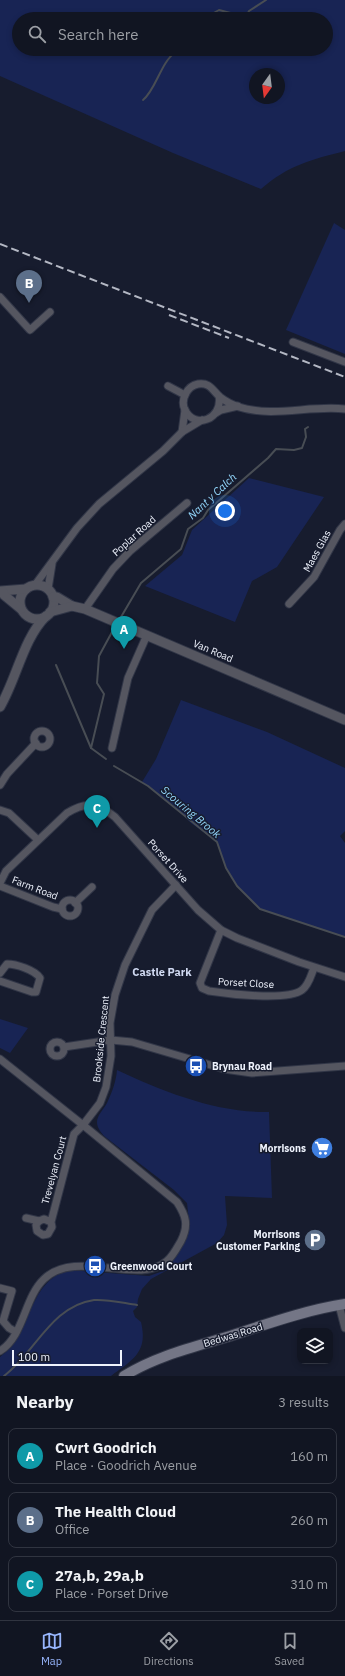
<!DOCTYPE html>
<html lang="en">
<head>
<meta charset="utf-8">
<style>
  :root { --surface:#111522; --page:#1a1e2a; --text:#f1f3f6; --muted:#9c9fa5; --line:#303440; --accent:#98b6fd }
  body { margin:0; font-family:"IBM Plex Sans",sans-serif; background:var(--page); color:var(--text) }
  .controls { position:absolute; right:12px; bottom:12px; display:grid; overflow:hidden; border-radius:8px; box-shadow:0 2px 6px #0003 }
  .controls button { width:36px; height:36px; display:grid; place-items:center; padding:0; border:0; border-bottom:1px solid var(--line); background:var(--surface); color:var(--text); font:20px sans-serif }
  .compass { position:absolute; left:249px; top:68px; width:36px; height:36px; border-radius:50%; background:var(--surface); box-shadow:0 2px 6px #0003; rotate:194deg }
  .scale { position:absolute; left:12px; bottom:10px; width:110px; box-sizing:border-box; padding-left:4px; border:2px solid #eff3fd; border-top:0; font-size:11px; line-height:14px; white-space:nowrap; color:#eff3fd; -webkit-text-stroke:3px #171c2e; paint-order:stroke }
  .you { position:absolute; left:225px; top:511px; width:14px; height:14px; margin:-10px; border:3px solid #fff; border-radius:50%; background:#1a73e8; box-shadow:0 0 0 6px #1a73e833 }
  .badge { display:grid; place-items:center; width:26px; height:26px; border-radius:50%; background:var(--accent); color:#fff; font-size:13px; font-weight:700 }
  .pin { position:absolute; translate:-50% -33px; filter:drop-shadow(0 1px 2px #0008) }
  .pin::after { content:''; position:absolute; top:21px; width:14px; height:12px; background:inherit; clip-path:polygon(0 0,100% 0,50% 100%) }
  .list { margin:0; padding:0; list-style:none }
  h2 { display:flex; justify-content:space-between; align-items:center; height:52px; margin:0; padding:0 16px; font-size:17px }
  h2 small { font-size:13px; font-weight:400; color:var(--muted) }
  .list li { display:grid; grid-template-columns:26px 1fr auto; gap:12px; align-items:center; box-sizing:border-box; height:56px; margin:0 8px 8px; padding:0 8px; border:1px solid var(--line); border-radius:8px }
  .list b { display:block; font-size:15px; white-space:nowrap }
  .list p { margin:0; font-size:13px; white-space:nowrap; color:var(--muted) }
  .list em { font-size:13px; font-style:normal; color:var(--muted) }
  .icon { flex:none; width:22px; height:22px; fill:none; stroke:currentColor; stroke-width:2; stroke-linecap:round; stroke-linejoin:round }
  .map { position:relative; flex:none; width:345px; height:1376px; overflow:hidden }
  .search { position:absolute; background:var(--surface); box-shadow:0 2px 6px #0003; left:12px; right:12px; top:12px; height:44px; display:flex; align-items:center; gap:10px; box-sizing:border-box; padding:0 14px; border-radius:22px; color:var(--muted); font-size:15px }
  .sheet { height:244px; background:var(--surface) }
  nav { display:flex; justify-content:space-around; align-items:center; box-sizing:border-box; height:56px; border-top:1px solid var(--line); background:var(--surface); font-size:11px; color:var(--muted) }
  nav a { display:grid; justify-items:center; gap:2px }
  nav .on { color:var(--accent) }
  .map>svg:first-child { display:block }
  .green { fill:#182454; fill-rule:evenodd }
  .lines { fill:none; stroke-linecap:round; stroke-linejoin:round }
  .stream { stroke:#484d54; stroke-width:2 }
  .minor-casing { stroke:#313647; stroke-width:9 }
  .tertiary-casing { stroke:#313647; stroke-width:11 }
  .secondary-casing { stroke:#313647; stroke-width:12 }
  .minor { stroke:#555660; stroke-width:7 }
  .tertiary { stroke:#555660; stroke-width:9 }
  .secondary { stroke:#747686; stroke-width:10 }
  .rail { stroke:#b3b7c3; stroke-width:2; stroke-dasharray:8 4; stroke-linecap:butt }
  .labels { text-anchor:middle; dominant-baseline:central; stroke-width:3; stroke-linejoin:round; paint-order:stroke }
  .street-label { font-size:10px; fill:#eff3fd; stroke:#171c2e }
  .poi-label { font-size:10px; font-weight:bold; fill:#eff3fd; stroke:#171c2e; text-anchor:start }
  .water-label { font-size:11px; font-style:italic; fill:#91d4f9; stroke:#171c2e }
  .neighbourhood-label { font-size:11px; font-weight:bold; fill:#d1daf2; stroke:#171c2e }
</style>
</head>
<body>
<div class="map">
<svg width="345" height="1376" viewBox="0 0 345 1376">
  <rect width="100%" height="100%" fill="#171c2e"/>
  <g class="green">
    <path d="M0,0H345V151C310,160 289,165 261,189L173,153L0,76ZM19,19H326V49H19ZM255,74H279V98H255Z"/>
    <polygon points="334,223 345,230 345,354 286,330"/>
    <polygon points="249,478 324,497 277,567 252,581 235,622 145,586 182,555 192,530"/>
    <polygon points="181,700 267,732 345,768 345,831 340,836 345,843 345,937 260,909 237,886 226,868 217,842 191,823 173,805 142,782 156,759"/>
    <polygon points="0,1019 28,1028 10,1053 0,1048"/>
    <path d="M117,1070C164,1092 217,1113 269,1112L272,1198L225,1196L227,1225L224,1235L217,1243L151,1279L142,1289L138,1299L137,1307L133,1311L135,1317L141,1322C148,1352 134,1359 111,1376H0V1357C32,1335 26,1284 68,1270L149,1276L166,1270L182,1247L186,1237L189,1221L187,1203L174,1190L104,1136C101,1132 97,1128 97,1122C97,1115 104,1109 107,1103C112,1092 116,1082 117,1070Z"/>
  </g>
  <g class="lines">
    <g class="stream">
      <polyline points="209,19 210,15 219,10 246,17 249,11 266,0"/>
      <path d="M143,100C156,90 161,61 176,52V49"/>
      <polyline points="121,617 141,583 181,549 188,529 203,518 208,510 268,458 276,449 294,450 302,448 306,437 305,429 308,427"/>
      <polyline points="56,665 91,748 106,759"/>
      <polyline points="91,748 104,694 97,683 99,656 112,632"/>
      <polyline points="114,766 148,786 217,842 226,868 237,886 260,909 345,937"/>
      <path d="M4,1376C35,1353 51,1306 94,1300C107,1299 123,1303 137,1305"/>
    </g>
    <g class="minor-casing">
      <g id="minor">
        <polyline points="0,297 30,330 50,312"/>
        <polyline points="293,342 345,362"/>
        <polyline points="168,386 185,395"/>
        <path d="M219,396C223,419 195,430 185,410C180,400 187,386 198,384C210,382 213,391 220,397C225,401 233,405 239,407C275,418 309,405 345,409"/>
        <polyline points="216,413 221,410 238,406"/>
        <polyline points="182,432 185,410"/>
        <polyline points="35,585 77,528 99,504 163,451 182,432 202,420"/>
        <polyline points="48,589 52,564"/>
        <polyline points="289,604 314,577 340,530 345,524"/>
        <polyline points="85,609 113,569 130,551 187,503"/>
        <circle cx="42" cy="739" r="8"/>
        <polyline points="112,748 128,678 147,635"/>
        <polyline points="0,785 7,774 36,743"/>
        <polyline points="0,810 9,813 38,840"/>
        <path d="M0,883L6,871L67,813C86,801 98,803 115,817L198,910L221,930L237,938L299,962L345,977"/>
        <polyline points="0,886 53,907 62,909"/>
        <circle cx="70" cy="908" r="8"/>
        <polyline points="75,903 92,887"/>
        <path d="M221,930L200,983L202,988L209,991C228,994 288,1001 302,990C309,985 311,975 314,968"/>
        <path d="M0,973L7,964C16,964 35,970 40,978L36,992H32L0,981"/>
        <circle cx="57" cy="1049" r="7"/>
        <polyline points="64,1047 111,1040 132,1042 224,1069 252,1073 345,1066"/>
        <polyline points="0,1059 83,1125 74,1134 51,1222 44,1219 39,1221 36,1225 37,1231 43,1235 48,1234 52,1227 51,1222"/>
        <polyline points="26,1218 39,1221"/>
        <polyline points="0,1288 12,1291 3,1321 9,1328 16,1332"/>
        <polyline points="339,1305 345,1328"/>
        <path d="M0,1351C24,1336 24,1298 44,1279C76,1248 138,1286 167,1261C173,1256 177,1248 181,1241C189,1225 186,1216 177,1202L83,1125L100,1103L106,1087L111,1056L110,1023L115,995L125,965L152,910L176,885"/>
      </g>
    </g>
    <g class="tertiary-casing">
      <g id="tertiary">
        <circle cx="37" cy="602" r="17"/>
        <polyline points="0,591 26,589"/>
        <polyline points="3,592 4,595 21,609"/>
        <polyline points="53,597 57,597 72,606"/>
        <polyline points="50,612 72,606 85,609 345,720"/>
        <path d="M0,707C17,678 23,639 46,616"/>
      </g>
    </g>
    <g class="secondary-casing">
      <path id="secondary" d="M124,1376C156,1356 194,1347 230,1336C267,1324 306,1310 345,1304"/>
    </g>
    <use href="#minor" class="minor"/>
    <use href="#tertiary" class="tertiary"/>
    <use href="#secondary" class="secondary"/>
    <g class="rail">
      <polyline points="0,244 345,377"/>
      <polyline points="169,315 229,338"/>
    </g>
  </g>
  <defs>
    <g id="bus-disc" transform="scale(1.15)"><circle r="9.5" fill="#1a4fb4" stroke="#171c2e"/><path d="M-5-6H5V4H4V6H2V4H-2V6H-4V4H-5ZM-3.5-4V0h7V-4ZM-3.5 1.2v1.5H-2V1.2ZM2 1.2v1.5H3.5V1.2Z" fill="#fff"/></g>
    <g id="supermarket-disc" transform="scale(1.15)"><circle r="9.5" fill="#3f7fe0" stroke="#171c2e"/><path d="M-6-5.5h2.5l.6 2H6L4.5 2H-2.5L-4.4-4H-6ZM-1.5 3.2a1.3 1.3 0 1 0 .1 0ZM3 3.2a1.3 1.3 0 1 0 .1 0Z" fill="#fff"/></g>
    <g id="parking-disc" transform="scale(1.15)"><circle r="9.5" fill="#5c6f8a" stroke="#171c2e"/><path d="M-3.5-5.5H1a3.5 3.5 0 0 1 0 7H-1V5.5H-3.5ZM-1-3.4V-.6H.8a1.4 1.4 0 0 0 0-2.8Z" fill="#fff"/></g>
  </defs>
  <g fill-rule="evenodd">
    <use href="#bus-disc" x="196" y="1066"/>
    <use href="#supermarket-disc" x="322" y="1148"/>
    <use href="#parking-disc" x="315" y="1240"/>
    <use href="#bus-disc" x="95" y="1266"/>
  </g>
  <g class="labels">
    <g class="street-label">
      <text transform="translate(134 536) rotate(-42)">Poplar Road</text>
      <text transform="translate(317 551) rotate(-61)">Maes Glas</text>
      <text transform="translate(213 651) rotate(23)">Van Road</text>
      <text transform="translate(168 861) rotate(48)">Porset Drive</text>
      <text transform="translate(35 888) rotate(21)">Farm Road</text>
      <text transform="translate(246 983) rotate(3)">Porset Close</text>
      <text transform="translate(101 1039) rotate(-84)">Brookside Crescent</text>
      <text transform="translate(54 1170) rotate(-75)">Trevelyan Court</text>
      <text transform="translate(233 1335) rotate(-17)">Bedwas Road</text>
    </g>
    <g class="poi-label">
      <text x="212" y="1066">Brynau Road</text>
      <text x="306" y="1148" text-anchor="end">Morrisons</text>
      <text x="300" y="1234" text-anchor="end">Morrisons<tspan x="300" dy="12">Customer Parking</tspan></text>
      <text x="110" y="1266">Greenwood Court</text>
    </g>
    <g class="water-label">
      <text transform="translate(212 496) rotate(-43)">Nant y Calch</text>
      <text transform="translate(191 812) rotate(40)">Scouring Brook</text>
    </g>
    <g class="neighbourhood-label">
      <text x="162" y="972">Castle Park</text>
    </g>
  </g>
</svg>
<div class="controls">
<button><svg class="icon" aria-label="layers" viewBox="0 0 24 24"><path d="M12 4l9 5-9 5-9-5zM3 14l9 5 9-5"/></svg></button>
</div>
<svg class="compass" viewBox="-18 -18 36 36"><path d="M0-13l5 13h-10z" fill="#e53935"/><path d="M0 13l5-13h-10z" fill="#9c9fa5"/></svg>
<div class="scale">100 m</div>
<div class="you"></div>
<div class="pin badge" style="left:124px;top:649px;background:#0f9aa8">A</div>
<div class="pin badge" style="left:29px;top:303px;background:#5c6f8a">B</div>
<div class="pin badge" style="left:97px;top:828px;background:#0f9aa8">C</div>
<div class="search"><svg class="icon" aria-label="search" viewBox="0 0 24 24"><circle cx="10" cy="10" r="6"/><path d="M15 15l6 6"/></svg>Search here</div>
</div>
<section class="sheet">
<h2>Nearby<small>3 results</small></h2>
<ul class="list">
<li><span class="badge" style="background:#0f9aa8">A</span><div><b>Cwrt Goodrich</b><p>Place · Goodrich Avenue</p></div><em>160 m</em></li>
<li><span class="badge" style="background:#5c6f8a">B</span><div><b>The Health Cloud</b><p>Office</p></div><em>260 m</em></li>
<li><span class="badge" style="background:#0f9aa8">C</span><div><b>27a,b, 29a,b</b><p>Place · Porset Drive</p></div><em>310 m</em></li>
</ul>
</section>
<nav>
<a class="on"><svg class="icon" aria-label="map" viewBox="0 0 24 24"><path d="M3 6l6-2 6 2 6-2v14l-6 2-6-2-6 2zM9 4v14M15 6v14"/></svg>Map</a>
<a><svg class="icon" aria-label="directions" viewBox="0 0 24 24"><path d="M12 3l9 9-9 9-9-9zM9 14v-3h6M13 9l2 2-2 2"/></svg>Directions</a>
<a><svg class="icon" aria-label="saved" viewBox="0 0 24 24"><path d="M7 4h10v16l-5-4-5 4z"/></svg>Saved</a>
</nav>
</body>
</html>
